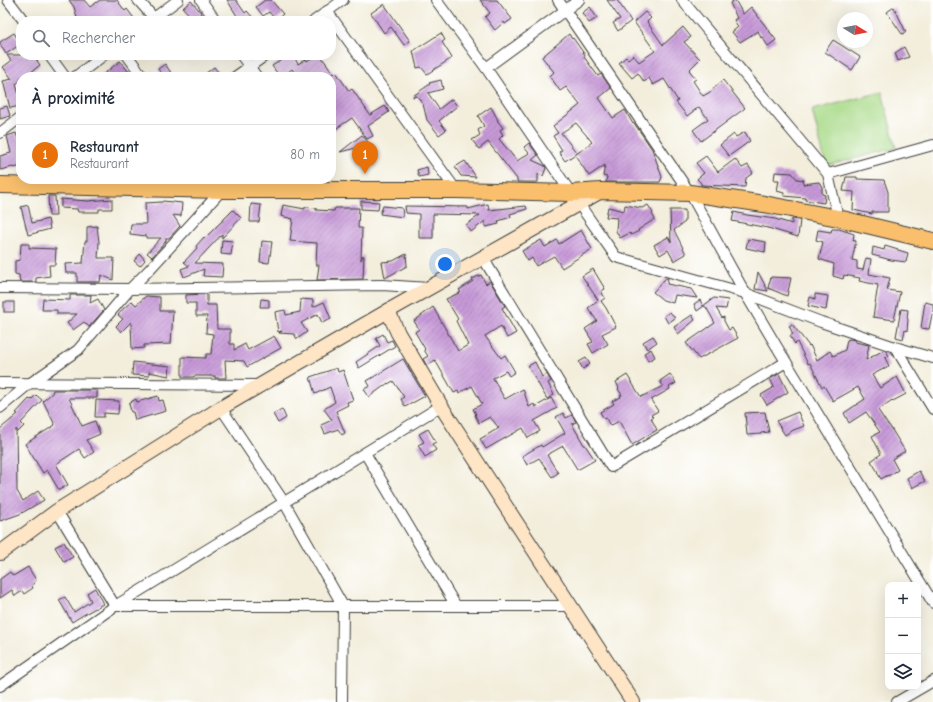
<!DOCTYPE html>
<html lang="fr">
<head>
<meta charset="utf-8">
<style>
  :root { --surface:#fff; --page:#f6f6f7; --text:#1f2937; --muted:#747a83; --line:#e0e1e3; --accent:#1f6fb2 }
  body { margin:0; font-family:"Comic Neue",sans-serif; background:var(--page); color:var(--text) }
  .controls { position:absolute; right:12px; bottom:12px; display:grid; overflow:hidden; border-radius:8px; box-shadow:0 4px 16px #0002 }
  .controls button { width:36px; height:36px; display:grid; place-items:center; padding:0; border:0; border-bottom:1px solid var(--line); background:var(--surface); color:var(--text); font:20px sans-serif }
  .compass { position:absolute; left:837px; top:12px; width:36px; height:36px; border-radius:50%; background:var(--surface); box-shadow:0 4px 16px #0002; rotate:100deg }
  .you { position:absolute; left:445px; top:264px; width:14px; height:14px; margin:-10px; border:3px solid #fff; border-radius:50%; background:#1a73e8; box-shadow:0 0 0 6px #1a73e833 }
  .badge { display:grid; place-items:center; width:26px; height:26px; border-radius:50%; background:var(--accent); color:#fff; font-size:13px; font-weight:700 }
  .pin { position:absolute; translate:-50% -33px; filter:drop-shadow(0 1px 2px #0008) }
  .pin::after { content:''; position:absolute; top:21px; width:14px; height:12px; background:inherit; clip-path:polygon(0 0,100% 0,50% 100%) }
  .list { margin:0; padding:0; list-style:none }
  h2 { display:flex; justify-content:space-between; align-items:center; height:52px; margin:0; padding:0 16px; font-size:17px }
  h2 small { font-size:13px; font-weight:400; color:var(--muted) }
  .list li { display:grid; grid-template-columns:26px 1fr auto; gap:12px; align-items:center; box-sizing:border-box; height:60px; padding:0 16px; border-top:1px solid var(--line) }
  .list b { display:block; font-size:15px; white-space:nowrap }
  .list p { margin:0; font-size:13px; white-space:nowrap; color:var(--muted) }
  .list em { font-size:13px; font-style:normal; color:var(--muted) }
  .icon { flex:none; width:22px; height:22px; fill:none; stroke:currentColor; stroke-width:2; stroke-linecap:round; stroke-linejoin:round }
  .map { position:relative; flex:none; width:933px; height:702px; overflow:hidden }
  .search { position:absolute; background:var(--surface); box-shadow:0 4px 16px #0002; left:16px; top:16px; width:320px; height:44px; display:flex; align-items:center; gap:10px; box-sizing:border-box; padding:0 14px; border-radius:16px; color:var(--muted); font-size:15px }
  .panel { position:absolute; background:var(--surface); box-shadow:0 4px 16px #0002; left:16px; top:72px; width:320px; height:112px; border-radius:16px }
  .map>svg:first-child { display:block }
  .park { fill:#a9da88; stroke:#627b52 }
  .building { fill:url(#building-hatch) }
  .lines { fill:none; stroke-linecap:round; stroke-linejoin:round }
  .street-casing { stroke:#3c3c39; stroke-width:12 }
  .secondary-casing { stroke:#3c3c39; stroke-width:16 }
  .primary-casing { stroke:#3c3c39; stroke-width:18 }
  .street { stroke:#fff; stroke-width:10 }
  .secondary { stroke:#fde5c5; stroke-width:14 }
  .primary { stroke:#f9bf6d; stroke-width:16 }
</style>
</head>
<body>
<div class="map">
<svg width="933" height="702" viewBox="0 0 933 702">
  <defs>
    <pattern id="building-hatch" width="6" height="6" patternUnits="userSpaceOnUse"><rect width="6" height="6" fill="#c79ad8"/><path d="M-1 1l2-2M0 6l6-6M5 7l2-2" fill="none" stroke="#a17dae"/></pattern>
  </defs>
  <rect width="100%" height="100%" fill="#fff"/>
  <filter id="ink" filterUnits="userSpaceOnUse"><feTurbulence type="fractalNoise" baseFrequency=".025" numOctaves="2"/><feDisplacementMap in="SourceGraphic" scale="8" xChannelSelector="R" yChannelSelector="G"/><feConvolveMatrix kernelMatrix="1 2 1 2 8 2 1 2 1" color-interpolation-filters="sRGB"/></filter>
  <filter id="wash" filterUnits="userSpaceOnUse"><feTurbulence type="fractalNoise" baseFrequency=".012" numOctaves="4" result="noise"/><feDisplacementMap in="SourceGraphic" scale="16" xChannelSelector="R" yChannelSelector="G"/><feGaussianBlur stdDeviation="0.9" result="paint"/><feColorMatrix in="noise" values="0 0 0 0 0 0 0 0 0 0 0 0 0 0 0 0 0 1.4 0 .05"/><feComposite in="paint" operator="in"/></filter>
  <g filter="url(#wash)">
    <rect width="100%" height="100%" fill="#f3eedc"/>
    <polygon class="park" points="882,92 896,148 826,166 812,110"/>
    <g id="blocks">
      <g class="building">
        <polygon points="69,0 84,0 90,7 100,0 117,0 125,11 127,9 136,21 78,21 74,7"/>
        <polygon points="227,0 236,0 245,13 247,11 256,21 237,21 239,19"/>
        <polygon points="265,0 271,0 283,14 276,20 269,12 263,16 256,7"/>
        <polygon points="480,0 497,0 512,19 505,24 504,22 495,30 485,17 490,13"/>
        <polygon points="607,0 617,0 631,21 618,31 613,23 620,19"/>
        <polygon points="735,0 743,14 751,7 776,40 768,46 762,37 761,38 758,31 740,42 732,32 738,27 734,20 737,18 730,3"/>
        <polygon points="191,1 199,10 207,21 195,21 183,8"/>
        <polygon points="384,4 410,41 404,45 391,27 384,33 371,13"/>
        <polygon points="590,7 597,18 589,23 582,13"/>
        <polygon points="894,7 906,32 902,34 887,12"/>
        <polygon points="645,12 651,18 647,22 663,45 683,27 691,37 684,42 700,59 689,70 696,79 693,81 703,96 710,92 723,80 745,108 701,141 693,130 708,119 699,107 687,116 676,102 678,101 664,79 653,85 649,78 644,82 638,73 632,78 619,63 626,57 628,59 633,55 639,62 655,51 634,22"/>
        <polygon points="14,33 21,44 6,54 0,44 0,42"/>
        <polygon points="441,33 445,40 442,42 452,58 427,74 421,67 417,68 413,51"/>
        <polygon points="569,34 572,39 573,38 580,48 585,55 584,57 598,76 601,74 611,88 599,98 613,118 625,110 633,124 634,123 652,149 662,177 660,182 606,182 607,177 603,176 605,165 589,176 575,155 592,142 576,123 561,133 577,153 565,161 559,152 562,150 553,136 558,133 553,126 580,105 566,87 560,91 550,76 554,72 542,57"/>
        <polygon points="833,40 860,57 852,70 825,52"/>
        <polygon points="904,47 909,57 898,61 895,53"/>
        <polygon points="7,55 33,55 40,65 25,77 21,77 21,80 16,84 21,102 21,106 10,108 3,81 12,79 3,67 11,61"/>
        <polygon points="286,55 293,55 298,64 306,59 307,61 316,55 320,55 334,74 336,72 349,91 352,89 370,115 385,106 389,112 368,126 373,136 367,139 352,118 331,132 331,77 297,77 292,69 282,77 280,77 272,66 283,59 282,58"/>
        <polygon points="120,61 133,77 100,77"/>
        <polygon points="165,64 174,77 164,77 158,69"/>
        <polygon points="214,67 222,77 201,77"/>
        <polygon points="441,80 443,89 428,93 439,109 452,99 457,106 439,121 446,130 439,135 427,120 423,104 417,96 413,97 413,96 430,84 429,83"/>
        <polygon points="7,106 10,116 0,119 0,108"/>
        <polygon points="491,107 498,120 497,120 503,128 500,130 503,135 499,139 517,161 529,153 524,147 529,143 538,155 532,160 545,166 546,168 543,176 538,174 538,182 517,182 517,179 488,142 479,149 472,140 480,135 478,130 484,126 478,116"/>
        <polygon points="745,132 750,141 729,156 720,145 734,134 736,137"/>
        <polygon points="16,133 18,139 21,138 21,166 14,168 13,167 0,170 0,156 11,153 7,136"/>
        <polygon points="362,135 374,149 366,155 360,147 340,152"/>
        <polygon points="706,156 718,172 735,159 742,168 748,165 753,173 746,178 745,187 701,185 701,183 697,179 704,173 696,163"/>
        <polygon points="465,161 476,177 461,176 455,167"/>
        <polygon points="427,167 428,175 419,177 417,170"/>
        <polygon points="775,172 792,173 797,179 804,180 803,184 819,182 822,187 822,194 825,195 824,203 805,200 806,198 784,196 784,193 777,191 779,180 774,180"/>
        <polygon points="846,177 857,177 857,179 884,180 888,192 888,212 872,212 872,214 853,210 854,192 843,191"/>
        <polygon points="48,196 55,196 56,216 49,216"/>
        <polygon points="61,199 88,201 112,199 112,209 99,209 99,212 78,212 77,209 61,208"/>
        <polygon points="163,201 182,203 181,216 173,215 180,226 169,238 166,238 166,241 152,257 147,253 161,238 146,238 146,236 130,234 131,224 145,224 146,223 145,203 162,202"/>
        <polygon points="361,201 379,202 378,210 361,209"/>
        <polygon points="251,204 261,205 259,222 250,222"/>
        <polygon points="488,204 489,210 526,206 527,209 510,214 511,217 498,221 499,224 486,227 485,221 471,232 466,225 480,215 433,214 433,238 419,238 419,214 406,213 405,206 468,207 468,209"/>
        <polygon points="28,205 32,223 48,219 50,229 28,235 21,207"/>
        <polygon points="283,205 305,209 305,207 316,208 316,210 334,211 335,208 359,208 358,228 362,228 361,260 363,255 364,256 363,279 317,280 319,265 316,265 317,243 303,242 290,241 293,219 281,216"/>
        <polygon points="625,205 642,208 648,205 653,213 652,214 655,219 638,230 639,231 631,235 630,233 620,238 616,231 617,218 606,217 608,207 624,211"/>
        <polygon points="383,206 402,208 403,217 380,214"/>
        <polygon points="233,210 241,218 222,238 222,234 195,263 223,264 222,277 203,276 204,269 184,277 181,269 189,266 184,262 197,248 196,246 204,237 205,238"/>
        <polygon points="670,210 685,210 685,222 674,230 686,254 674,261 668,250 660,255 654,245 668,237 671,242"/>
        <polygon points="734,212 747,215 775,219 792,224 792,219 800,220 798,237 768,228 732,221"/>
        <polygon points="97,226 99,242 98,258 114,258 113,280 101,275 100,282 77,282 77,273 66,273 65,264 83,263 85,241 87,241 87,227"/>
        <polygon points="832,229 839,229 854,234 853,240 856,241 852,260 857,261 857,269 863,270 866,258 871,259 869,274 890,278 887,290 900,292 894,320 873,317 878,285 859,281 860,278 844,275 843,279 833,276 834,264 819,259 823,242 816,240 818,230 831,232"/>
        <polygon points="581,230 592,249 562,268 554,256 536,266 532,258 528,261 522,251 541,240 545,247 557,240 559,244"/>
        <polygon points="748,239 766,242 765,252 746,248"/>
        <polygon points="222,240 233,241 231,255 221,254"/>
        <polygon points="262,241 272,242 269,263 260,262"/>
        <polygon points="21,244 29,244 29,248 56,249 55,265 49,265 50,276 36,278 36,282 20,282 19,275 15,274 15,261 20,260"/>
        <polygon points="885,246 908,253 906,262 891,260 872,255 873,247 884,250"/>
        <polygon points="140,254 145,260 140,266 134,261"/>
        <polygon points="406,254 407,266 385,278 382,262 393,261"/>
        <polygon points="593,269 605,289 601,291 605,298 601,301 606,308 616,327 602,334 608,344 593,353 588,344 593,342 585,329 597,321 588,308 598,300 582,276"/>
        <polygon points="758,272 768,291 755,289"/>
        <polygon points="481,275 486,284 490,281 505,306 502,308 516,333 507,338 501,326 485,336 501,358 505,355 515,372 509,376 506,371 493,378 504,398 505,399 523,389 529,407 534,404 535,407 551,398 557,408 534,421 540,431 528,438 523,428 486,449 480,439 499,428 490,417 479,423 475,415 476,414 473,409 482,404 472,386 459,393 458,391 454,393 435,360 427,366 423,359 428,356 424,350 425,349 415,332 419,329 414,321 433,307 458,351 468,345 456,321 458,319 446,299 461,292 459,290 473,281 472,279"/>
        <polygon points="771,277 791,278 787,296 768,288"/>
        <polygon points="666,278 668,278 667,284 691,289 697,298 675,295 673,303 663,300 653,292"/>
        <polygon points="207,294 207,305 216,305 217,329 230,329 230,344 234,344 234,350 245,344 248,350 274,336 281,348 247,367 244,361 225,360 226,378 215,378 215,376 194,376 194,377 182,377 182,357 206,358 206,354 211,354 213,334 206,333 207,316 196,316 196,303 186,303 186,295"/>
        <polygon points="815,294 828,296 826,310 808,306 810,297 815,299"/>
        <polygon points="70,295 91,295 90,303 98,299 104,310 89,327 84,322 73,330 67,323 77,314 57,314 57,310 42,310 43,299 70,300"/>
        <polygon points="146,296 160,297 160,311 173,311 171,344 144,345 144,348 132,349 131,322 121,332 116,326 123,319 118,315 123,309 132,301 136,305"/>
        <polygon points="714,298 728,300 726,309 716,308 722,318 724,317 724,321 729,330 732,328 738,338 699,359 686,343 715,323 706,307 704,306 697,311 694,304 700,300 703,306"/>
        <polygon points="261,299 269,300 269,307 260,307"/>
        <polygon points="301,299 313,300 313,307 324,302 331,319 322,323 318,314 301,323 307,332 297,339 294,334 279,333 282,331 278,332 275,312 285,310 286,315 300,312"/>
        <rect x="4" y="302" width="10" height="10"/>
        <polygon points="925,302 933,304 933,310 929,329 921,328"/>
        <polygon points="901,309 908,310 907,318 908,319 907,331 905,330 903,339 896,337"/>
        <polygon points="670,312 675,318 668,323 664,316"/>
        <polygon points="692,315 695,320 678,334 674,327"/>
        <polygon points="792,324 809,346 810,345 817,360 830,351 833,356 845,350 847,340 850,339 855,340 855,342 869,345 866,360 884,350 886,351 889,356 885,358 889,366 872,375 880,388 897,377 906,394 893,401 892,400 878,410 888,425 889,425 905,451 892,459 898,470 888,476 888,475 881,479 877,472 878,472 871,461 881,454 872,436 880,432 866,412 849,423 844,413 865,399 858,387 833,401 824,386 822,387 810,363 808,364 797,342 795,344 790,336 793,334 789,326"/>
        <polygon points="383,334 387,342 392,340 395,346 359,368 356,362 380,346 376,338"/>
        <polygon points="653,336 657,342 647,349 643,342"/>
        <polygon points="651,349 655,357 648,361 644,353"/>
        <polygon points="586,358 590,364 583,369 579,362"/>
        <polygon points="403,359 425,396 405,407 401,399 404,397 393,381 388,384 388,383 369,397 364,389 370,386 367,381"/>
        <polygon points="133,362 170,366 169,376 149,372 149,376 132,375"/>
        <polygon points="535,362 542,377 547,374 551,381 548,383 554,395 547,399 528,366"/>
        <polygon points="337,368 338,372 343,370 353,400 347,402 348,405 336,411 345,433 342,435 338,429 325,434 321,425 332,420 324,409 335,402 330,387 315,394 310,377"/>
        <polygon points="670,374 676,383 669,387 670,389 651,400 658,411 651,415 653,417 651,418 657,430 648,435 632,445 619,421 610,426 606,418 604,419 600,412 614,404 612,401 621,397 620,395 622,395 618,389 619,388 616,382 627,375 641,397 663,386 660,381"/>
        <polygon points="779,374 788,392 767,405 761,395 773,388 772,388 774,387 770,379"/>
        <polygon points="53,390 97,390 97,398 69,398 82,426 95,421 100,434 86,440 94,452 85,458 79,449 56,464 68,485 59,490 47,470 43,473 25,444 55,425 43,401 52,393"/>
        <polygon points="36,395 42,400 21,423 24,426 18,432 16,429 17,491 23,501 38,491 44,500 20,514 0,521 0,429 18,414 16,413 29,399 31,400"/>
        <polygon points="158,396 159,401 163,400 166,411 135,420 133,412 131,412 129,403 136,399 137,402"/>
        <polygon points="96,400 119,401 118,414 104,413 104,417 95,417"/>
        <polygon points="282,409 286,418 278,423 273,414"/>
        <polygon points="765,412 769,432 761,433 761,434 747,435 745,413"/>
        <polygon points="798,412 804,426 791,431 785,435 776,421"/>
        <polygon points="563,413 566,418 572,415 576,422 572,424 584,445 585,445 595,460 579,469 577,469 563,446 547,455 558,473 552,477 539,458 527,465 522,456 541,445 542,447 565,433 556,417"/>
        <polygon points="428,429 436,442 432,444 436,450 425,457 418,445 424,442 419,434"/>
        <polygon points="919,471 925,481 912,488 907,478"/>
        <polygon points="64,542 73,557 64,562 55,547"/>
        <polygon points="28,567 36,580 32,586 33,588 24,594 22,591 15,596 12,590 0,598 0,579 10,572 13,576"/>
        <polygon points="95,588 103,604 83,615 72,622 59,600 65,597 74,612 91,601 87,593"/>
      </g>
    </g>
  </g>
  <g filter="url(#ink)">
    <use href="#blocks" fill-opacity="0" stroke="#3c3c39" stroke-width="1"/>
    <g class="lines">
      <g class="street-casing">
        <g id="street">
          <polyline points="8,0 24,21"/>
          <polyline points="138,0 154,18"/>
          <polyline points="201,0 216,21"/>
          <polyline points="436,0 486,68 571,193 579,204 616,257 745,293 821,322 895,347 933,358"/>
          <polyline points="558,0 690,193 745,293 777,347 933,603"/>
          <polyline points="682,0 828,174 838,218"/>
          <polyline points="327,11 456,190"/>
          <polyline points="150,21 178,0"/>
          <polyline points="314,21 343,0"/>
          <polyline points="49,55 65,77"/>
          <polyline points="127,55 143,77"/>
          <polyline points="241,55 257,77"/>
          <polyline points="486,68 579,0"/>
          <polyline points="75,77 104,55"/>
          <polyline points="235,77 266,55"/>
          <polyline points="0,133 21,117"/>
          <polyline points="828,174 933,145"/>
          <polyline points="483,258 611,467 786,362"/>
          <polyline points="0,288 130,289 382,285 429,288"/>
          <polyline points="895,347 933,409"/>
          <polyline points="0,383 260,385"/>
          <polyline points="0,408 29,384 78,350 130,289 148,271 222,190 214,179"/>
          <polyline points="221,408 284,502 343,606 342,702"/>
          <polyline points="365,453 456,606"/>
          <polyline points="57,511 115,606 570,606"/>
          <polyline points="0,686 115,606 441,406"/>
          <polyline points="897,702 933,681"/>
        </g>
      </g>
      <g class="secondary-casing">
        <g id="secondary">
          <polyline points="388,311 398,333 441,406 510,513 633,702"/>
          <polyline points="0,553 57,511 221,408 388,311 601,191"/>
        </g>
      </g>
      <g class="primary-casing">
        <polyline id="primary" points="0,185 222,190 456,190 571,193 601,191 690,193 764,204 838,218 933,241"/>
      </g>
      <use href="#street" class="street"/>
      <use href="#secondary" class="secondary"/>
      <use href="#primary" class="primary"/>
    </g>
  </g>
</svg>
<div class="controls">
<button>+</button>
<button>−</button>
<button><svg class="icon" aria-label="layers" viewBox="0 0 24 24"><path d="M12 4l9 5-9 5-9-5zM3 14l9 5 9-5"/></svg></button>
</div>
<svg class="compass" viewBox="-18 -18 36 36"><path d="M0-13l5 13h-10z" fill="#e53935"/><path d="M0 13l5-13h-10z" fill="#747a83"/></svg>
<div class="you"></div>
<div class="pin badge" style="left:365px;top:174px;background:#e8710a">1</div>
<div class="search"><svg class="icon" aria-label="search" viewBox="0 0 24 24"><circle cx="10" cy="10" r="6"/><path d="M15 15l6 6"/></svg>Rechercher</div>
<section class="panel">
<h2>À proximité<small></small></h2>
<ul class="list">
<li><span class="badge" style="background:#e8710a">1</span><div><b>Restaurant</b><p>Restaurant</p></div><em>80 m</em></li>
</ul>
</section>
</div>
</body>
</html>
